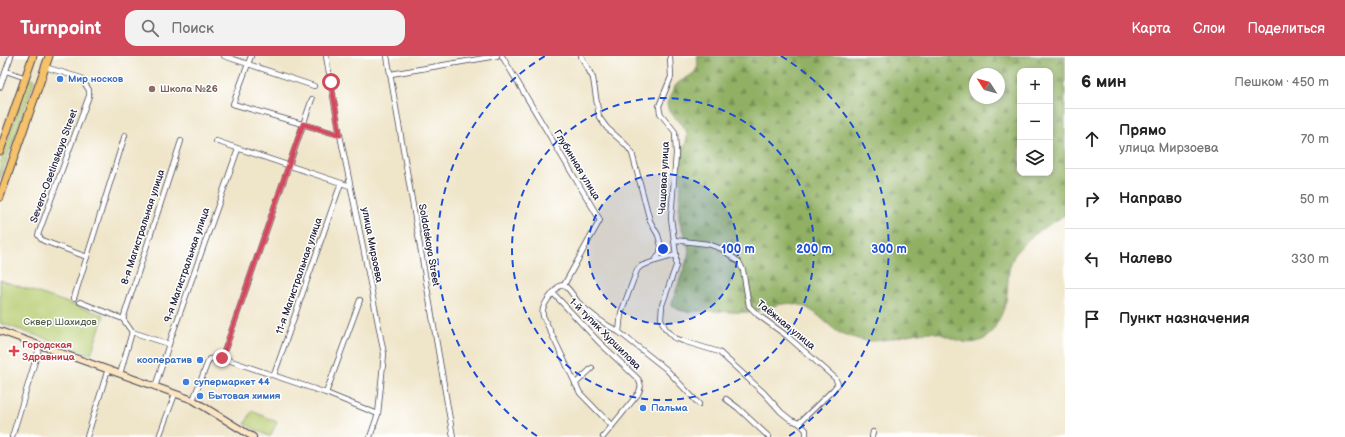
<!DOCTYPE html>
<html lang="ru">
<head>
<meta charset="utf-8">
<style>
  :root { --surface:#fff; --page:#f2f2f2; --text:#222; --muted:#767676; --line:#e0e0e0; --accent:#d1495b }
  body { margin:0; font-family:"Balsamiq Sans",sans-serif; background:var(--page); color:var(--text) }
  .controls { position:absolute; right:12px; top:12px; display:grid; overflow:hidden; border-radius:8px; box-shadow:0 2px 6px #0003 }
  .controls button { width:36px; height:36px; display:grid; place-items:center; padding:0; border:0; border-bottom:1px solid var(--line); background:var(--surface); color:var(--text); font:20px sans-serif }
  .compass { position:absolute; left:969px; top:12px; width:36px; height:36px; border-radius:50%; background:var(--surface); box-shadow:0 2px 6px #0003; rotate:306deg }
  .stop { position:absolute; width:12px; height:12px; margin:-9px; border:3px solid #d1495b; border-radius:50%; background:#fff }
  .stop.end { background:#d1495b; border-color:#fff; box-shadow:0 1px 4px #0008 }
  .list { margin:0; padding:0; list-style:none }
  h2 { display:flex; justify-content:space-between; align-items:center; height:52px; margin:0; padding:0 16px; font-size:17px }
  h2 small { font-size:13px; font-weight:400; color:var(--muted) }
  .list li { display:grid; grid-template-columns:26px 1fr auto; gap:12px; align-items:center; box-sizing:border-box; height:60px; padding:0 16px; border-top:1px solid var(--line) }
  .list b { display:block; font-size:15px; white-space:nowrap }
  .list p { margin:0; font-size:13px; white-space:nowrap; color:var(--muted) }
  .list em { font-size:13px; font-style:normal; color:var(--muted) }
  .icon { flex:none; width:22px; height:22px; fill:none; stroke:currentColor; stroke-width:2; stroke-linecap:round; stroke-linejoin:round }
  .map { position:relative; flex:none; width:1065px; height:381px; overflow:hidden }
  header { display:flex; align-items:center; gap:24px; box-sizing:border-box; height:56px; padding:0 20px; background:var(--accent); color:#fff }
  header strong { font-size:19px }
  nav { display:flex; gap:22px; margin-inline-start:auto; font-size:14px }
  .search { width:280px; height:36px; background:var(--page); display:flex; align-items:center; gap:10px; box-sizing:border-box; padding:0 14px; border-radius:12px; color:var(--muted); font-size:15px }
  main { display:flex }
  aside { flex:1; background:var(--surface) }
  .map>svg:first-child { display:block }
  .green { fill:#b7cc71; stroke:#6c7756 }
  .forest { fill:url(#forest-firs); stroke:#5a694f; fill-rule:evenodd }
  .lines { fill:none; stroke-linecap:round; stroke-linejoin:round }
  .street-casing { stroke:#413f50; stroke-width:6 }
  .secondary-casing { stroke:#413f50; stroke-width:8 }
  .primary-casing { stroke:#413f50; stroke-width:9 }
  .street { stroke:#fff; stroke-width:4.5 }
  .secondary { stroke:#fbe6c4; stroke-width:6 }
  .primary { stroke:#f5c16b; stroke-width:7 }
  .route { stroke:#d1495b; stroke-width:5 }
  .ring { fill:none; stroke:#1d4ed8; stroke-width:2; stroke-dasharray:7 5 }
  .shop-dot { fill:#3f7fe0; stroke:#fff; stroke-width:1.5 }
  .education-dot { fill:#8d6e63; stroke:#fff; stroke-width:1.5 }
  .health-dot { fill:#e0444e; stroke:#fff; stroke-width:1.5 }
  .labels { text-anchor:middle; dominant-baseline:central; stroke-width:3; stroke-linejoin:round; paint-order:stroke }
  .shop-label { font-size:10px; font-weight:bold; fill:#366cbe; stroke:#fff; text-anchor:start }
  .education-label { font-size:10px; font-weight:bold; fill:#785e54; stroke:#fff; text-anchor:start }
  .street-label { font-size:10px; fill:#22223b; stroke:#fff }
  .park-label { font-size:10px; fill:#565e4e; stroke:#fff }
  .health-label { font-size:10px; font-weight:bold; fill:#be3a42; stroke:#fff; text-anchor:start }
  .centre { fill:#1d4ed8; stroke:#fff; stroke-width:2 }
  .ring-label { font-size:12px; text-anchor:middle; font-weight:bold; fill:#1d4ed8; stroke:#fff; stroke-width:3; stroke-linejoin:round; paint-order:stroke }
</style>
</head>
<body>
<header>
<strong>Turnpoint</strong>
<div class="search"><svg class="icon" aria-label="search" viewBox="0 0 24 24"><circle cx="10" cy="10" r="6"/><path d="M15 15l6 6"/></svg>Поиск</div>
<nav><a>Карта</a><a>Слои</a><a>Поделиться</a></nav>
</header>
<main>
<div class="map">
<svg width="1065" height="381" viewBox="0 0 1065 381">
  <defs>
    <pattern id="forest-firs" width="22" height="20" patternUnits="userSpaceOnUse"><rect width="22" height="20" fill="#91b063"/><path d="M5 1l3.5 6h-7zM16 11l3.5 6h-7z" fill="#768f53"/></pattern>
  </defs>
  <rect width="100%" height="100%" fill="#fff"/>
  <filter id="ink" filterUnits="userSpaceOnUse"><feTurbulence type="fractalNoise" baseFrequency=".025" numOctaves="2"/><feDisplacementMap in="SourceGraphic" scale="8" xChannelSelector="R" yChannelSelector="G"/><feConvolveMatrix kernelMatrix="1 2 1 2 8 2 1 2 1" color-interpolation-filters="sRGB"/></filter>
  <filter id="wash" filterUnits="userSpaceOnUse"><feTurbulence type="fractalNoise" baseFrequency=".012" numOctaves="4" result="noise"/><feDisplacementMap in="SourceGraphic" scale="16" xChannelSelector="R" yChannelSelector="G"/><feGaussianBlur stdDeviation="0.9" result="paint"/><feColorMatrix in="noise" values="0 0 0 0 0 0 0 0 0 0 0 0 0 0 0 0 0 1.4 0 .05"/><feComposite in="paint" operator="in"/></filter>
  <g filter="url(#wash)">
    <rect width="100%" height="100%" fill="#efe5c9"/>
    <g class="green">
      <polygon points="32,22 34,24 33,28 0,123 0,107 29,24"/>
      <polygon points="0,224 104,259 91,298 0,267"/>
      <polygon points="252,355 277,366 270,381 245,368"/>
    </g>
    <path class="forest" d="M697,0H1065V159C1047,170 1025,181 1014,200C1006,214 1009,230 1006,244C1005,254 993,278 984,283C964,294 949,277 930,276C907,276 879,290 858,283C855,282 840,277 838,276C825,267 813,251 796,248C779,245 764,254 749,256C736,257 722,255 709,255C699,255 690,257 679,254C676,253 675,251 672,249L673,243L688,201C691,185 680,175 679,160C679,148 681,137 681,126C681,118 680,110 681,102C681,94 688,86 687,78C685,65 667,60 667,48C667,45 669,42 670,40C672,36 674,32 676,29C687,18 701,21 697,0ZM1020,15H1050V117H1020ZM975,18H999V42H975Z"/>
  </g>
  <g filter="url(#ink)">
    <g class="lines">
      <g class="street-casing">
        <g id="street">
          <polyline points="224,0 314,30"/>
          <polyline points="251,0 233,48 340,79"/>
          <polyline points="326,0 340,79 364,196 384,298 378,358 370,381"/>
          <polyline points="387,0 453,381"/>
          <polyline points="502,0 600,164 564,229"/>
          <polyline points="581,0 593,22 599,61 607,72 626,89 632,97 650,165 658,179 661,190 660,197 655,205 641,210 637,214 621,257 619,276 666,313 699,348"/>
          <polyline points="670,0 671,21 659,50 660,57 675,76 676,98 671,162 676,199 676,210 662,249 661,263 665,272 675,282 683,285 719,296 764,337 781,356 791,364 799,367"/>
          <polyline points="45,11 81,22 89,34 89,40 38,179 41,183 44,185 87,201"/>
          <polyline points="6,15 26,22"/>
          <polyline points="391,18 497,0"/>
          <polyline points="0,31 11,0"/>
          <polyline points="216,85 350,130"/>
          <polyline points="674,184 708,188 722,193 739,206 743,214 749,250 758,259 787,280 835,322 838,328 833,334 799,367"/>
          <polyline points="655,205 676,199"/>
          <path d="M553,237L598,285L638,323C642,329 641,332 638,338L603,381"/>
          <polyline points="74,242 125,79"/>
          <polyline points="80,246 123,263 132,276 169,288"/>
          <polyline points="123,263 181,85"/>
          <polyline points="222,302 312,43"/>
          <polyline points="120,318 132,276"/>
          <polyline points="274,319 341,127"/>
          <polyline points="575,328 592,312"/>
          <polyline points="155,331 169,288 238,93"/>
          <polyline points="326,337 360,244"/>
          <polyline points="726,343 738,352 769,381"/>
          <polyline points="193,344 209,303 222,302 326,337 378,358"/>
          <polyline points="799,367 806,374 806,381"/>
          <path d="M612,370L580,337L543,260C540,249 553,238 559,230L564,229C570,233 573,240 578,246C590,258 604,268 619,276"/>
          <polyline points="12,381 40,289"/>
          <polyline points="87,381 108,313"/>
          <polyline points="159,381 175,338"/>
          <polyline points="872,381 873,376"/>
        </g>
      </g>
      <g class="secondary-casing">
        <polyline id="secondary" points="0,275 193,344 253,381"/>
      </g>
      <g class="primary-casing">
        <g id="primary">
          <polyline points="0,95 33,0"/>
          <polyline points="0,141 49,0"/>
        </g>
      </g>
      <use href="#street" class="street"/>
      <use href="#secondary" class="secondary"/>
      <use href="#primary" class="primary"/>
    </g>
  </g>
  <g class="lines" filter="url(#ink)">
    <polyline class="route" points="222,302 303,68 340,79 331,26"/>
  </g>
  <circle cx="663" cy="193" r="75" fill="#1d4ed8" fill-opacity=".12"/>
  <g class="ring">
    <circle cx="663" cy="193" r="75"/>
    <circle cx="663" cy="193" r="151"/>
    <path d="M537 380A226 226 0 0 1 545 0M781 0A226 226 0 0 1 789 380"/>
  </g>
  <g class="shop-dot">
    <circle cx="60" cy="23" r="4"/>
    <circle cx="200" cy="304" r="4"/>
    <circle cx="186" cy="326" r="4"/>
    <circle cx="200" cy="340" r="4"/>
    <circle cx="643" cy="352" r="4"/>
  </g>
  <circle class="education-dot" cx="152" cy="33" r="4"/>
  <path class="health-dot" d="M12 289h4v4h4v4h-4v4h-4v-4h-4v-4h4z"/>
  <g class="labels">
    <g class="shop-label">
      <text x="68" y="23">Мир носков</text>
      <text x="192" y="304" text-anchor="end">кооператив</text>
      <text x="194" y="326">супермаркет 44</text>
      <text x="208" y="340">Бытовая химия</text>
      <text x="651" y="352">Пальма</text>
    </g>
    <g class="education-label">
      <text x="160" y="33">Школа №26</text>
    </g>
    <g class="street-label">
      <text transform="translate(577 109) rotate(59)">Глубинная улица</text>
      <text transform="translate(54 110) rotate(-70)">Severo-Osetinskaya Street</text>
      <text transform="translate(664 122) rotate(-87)">Чащовая улица</text>
      <text transform="translate(143 171) rotate(-72)">8-я Магистральная улица</text>
      <text transform="translate(372 189) rotate(79)">улица Мирзоева</text>
      <text transform="translate(429 189) rotate(80)">Soldatskaya Street</text>
      <text transform="translate(187 209) rotate(-71)">9-я Магистральная улица</text>
      <text transform="translate(299 220) rotate(-71)">11-я Магистральная улица</text>
      <text transform="translate(786 269) rotate(39)">Таёжная улица</text>
      <text transform="translate(605 278) rotate(45)">1-й тупик Хуршилова</text>
    </g>
    <g class="park-label">
      <text x="60" y="266">Сквер Шахидов</text>
    </g>
    <g class="health-label">
      <text x="22" y="289">Городская<tspan x="22" dy="12">Здравница</tspan></text>
    </g>
  </g>
  <circle cx="663" cy="193" r="6" class="centre"/>
  <g class="ring-label">
    <text x="738" y="197">100 m</text>
    <text x="814" y="197">200 m</text>
    <text x="889" y="197">300 m</text>
  </g>
</svg>
<div class="controls">
<button>+</button>
<button>−</button>
<button><svg class="icon" aria-label="layers" viewBox="0 0 24 24"><path d="M12 4l9 5-9 5-9-5zM3 14l9 5 9-5"/></svg></button>
</div>
<svg class="compass" viewBox="-18 -18 36 36"><path d="M0-13l5 13h-10z" fill="#e53935"/><path d="M0 13l5-13h-10z" fill="#767676"/></svg>
<div class="stop" style="left:331px;top:26px"></div>
<div class="stop end" style="left:222px;top:302px"></div>
</div>
<aside>
<h2>6 мин<small>Пешком · 450 m</small></h2>
<ul class="list">
<li><svg class="icon" aria-label="ahead" viewBox="0 0 24 24"><path d="M12 20V5M6 11l6-6 6 6"/></svg><div><b>Прямо</b><p>улица Мирзоева</p></div><em>70 m</em></li>
<li><svg class="icon" aria-label="right" viewBox="0 0 24 24"><path d="M7 20v-9h11M14 6l5 5-5 5"/></svg><div><b>Направо</b></div><em>50 m</em></li>
<li><svg class="icon" aria-label="left" viewBox="0 0 24 24"><path d="M17 20v-9H6M10 6l-5 5 5 5"/></svg><div><b>Налево</b></div><em>330 m</em></li>
<li><svg class="icon" aria-label="arrive" viewBox="0 0 24 24"><path d="M6 21V4h12l-3 4 3 4H6"/></svg><div><b>Пункт назначения</b></div></li>
</ul>
</aside>
</main>
</body>
</html>
